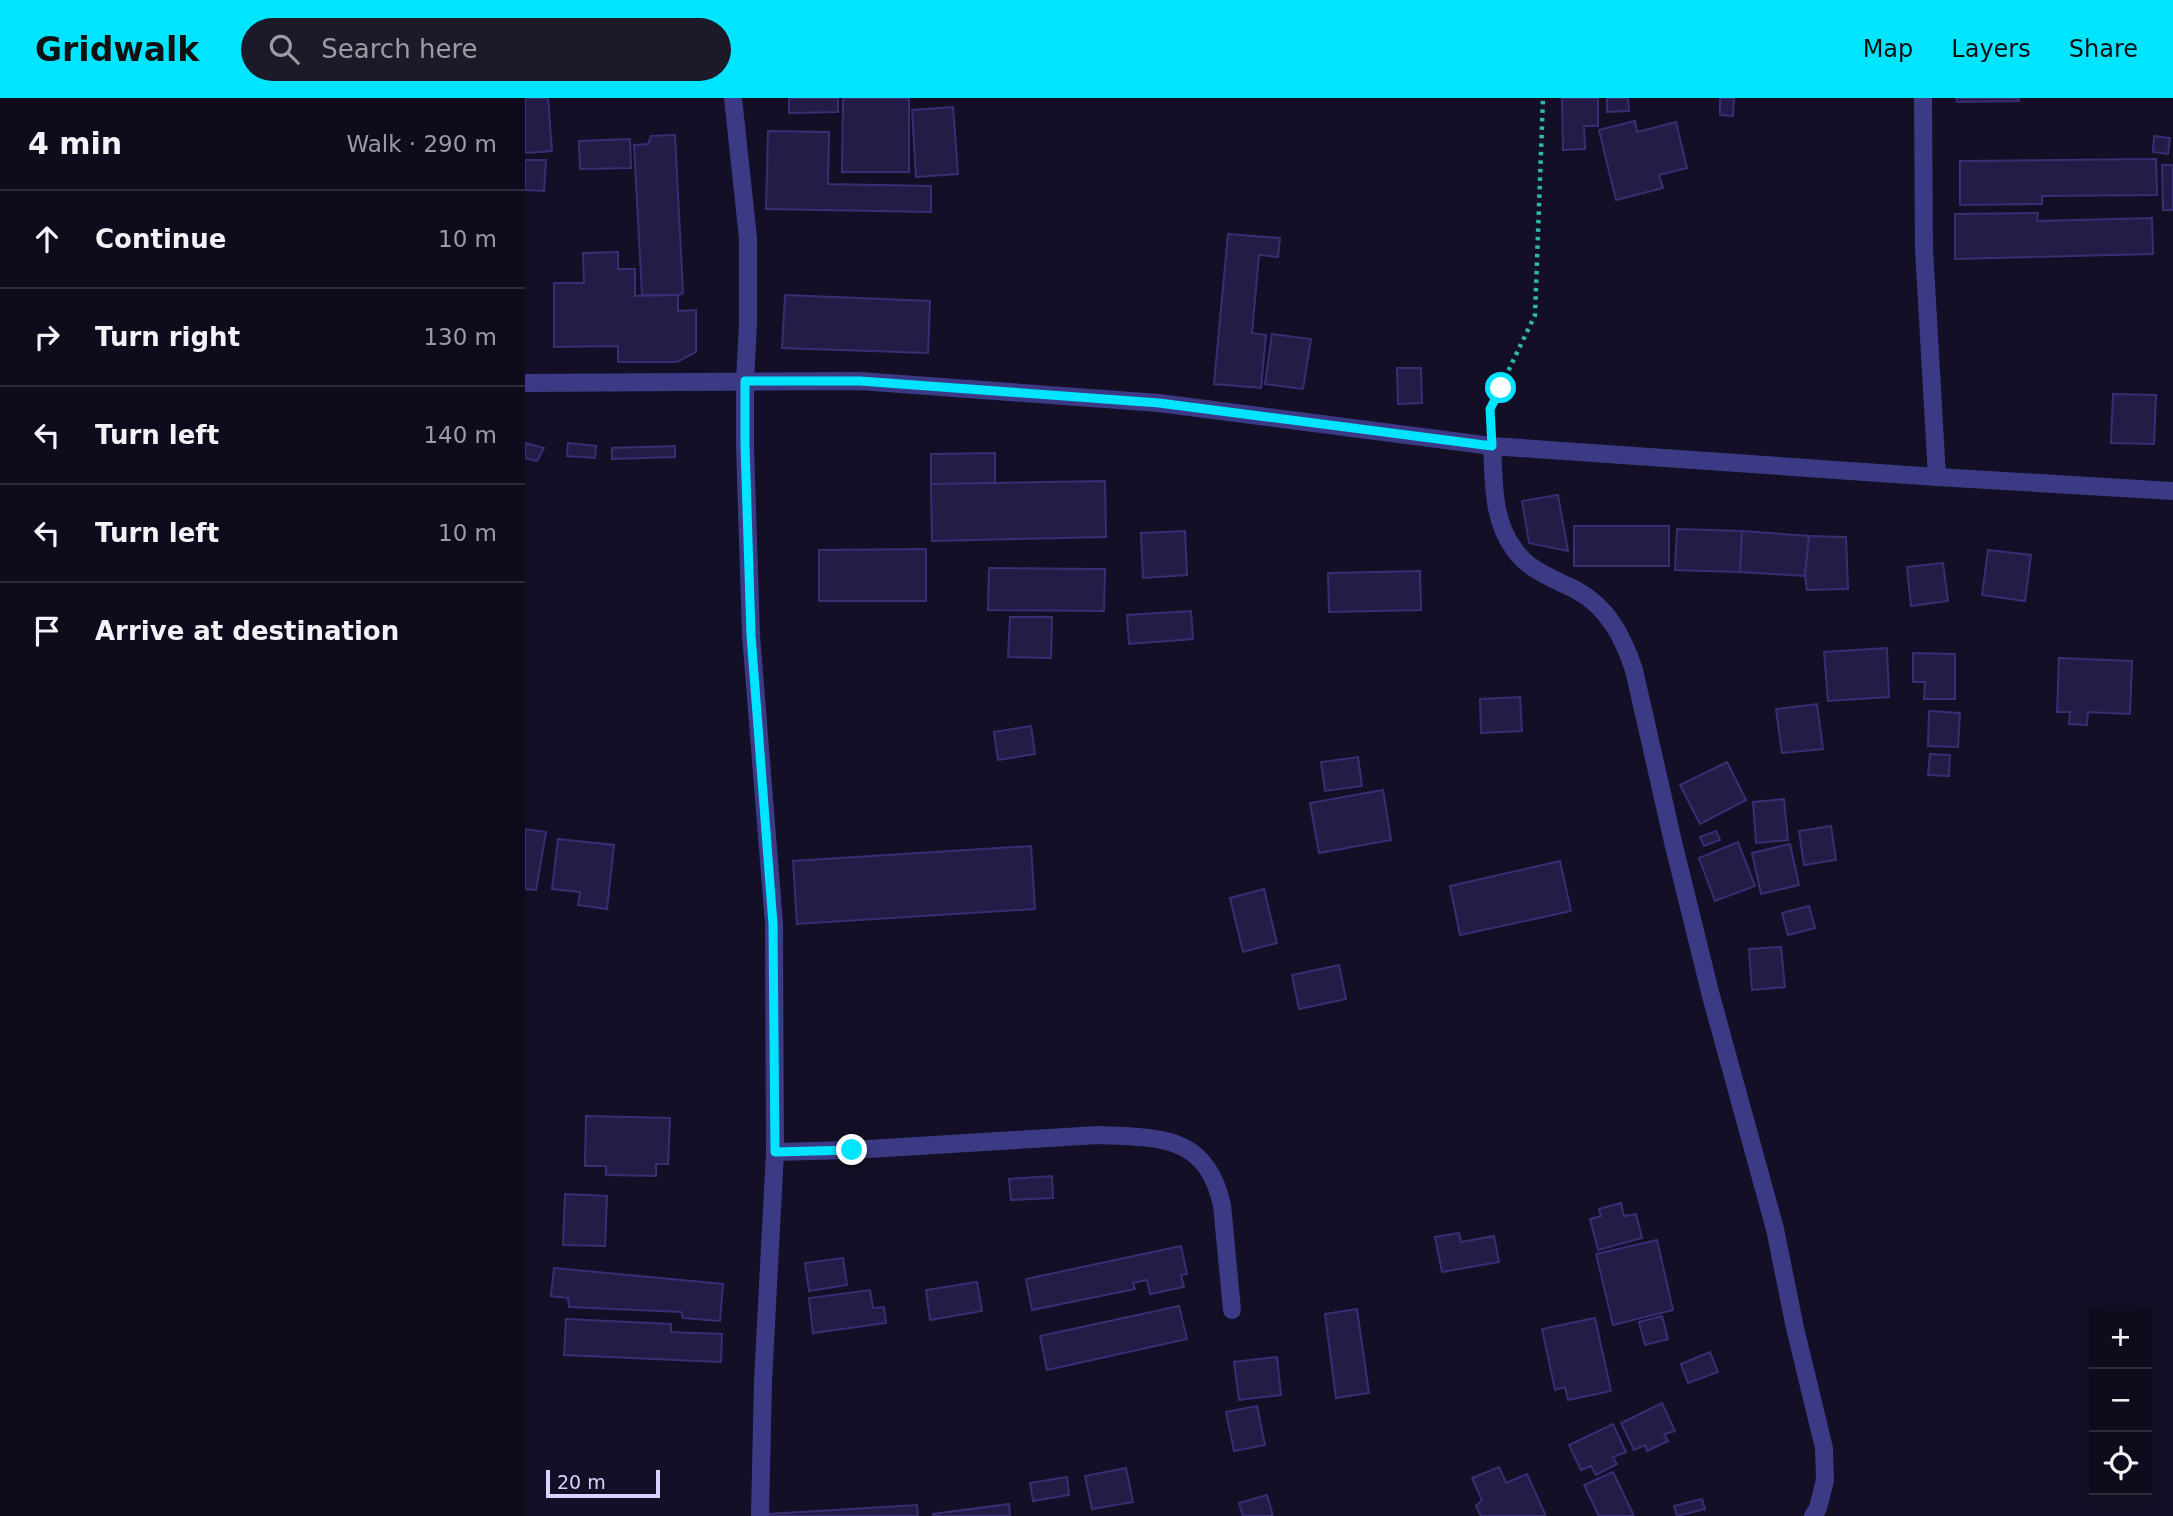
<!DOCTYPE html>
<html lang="en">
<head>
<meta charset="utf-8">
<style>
  :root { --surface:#0e0b1c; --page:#1c1929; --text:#f1f3f6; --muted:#9b9ba3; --line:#2e2b3b; --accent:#00e5ff }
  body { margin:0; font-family:"DejaVu Sans",sans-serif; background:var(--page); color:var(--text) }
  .controls { position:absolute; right:21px; bottom:21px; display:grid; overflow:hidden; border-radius:0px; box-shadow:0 4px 18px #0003 }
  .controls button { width:63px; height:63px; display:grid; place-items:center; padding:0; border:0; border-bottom:2px solid var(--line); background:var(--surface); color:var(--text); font:35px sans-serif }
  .scale { position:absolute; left:21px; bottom:18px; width:114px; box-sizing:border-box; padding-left:7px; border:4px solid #d9d4ff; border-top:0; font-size:19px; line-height:24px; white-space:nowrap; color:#d9d4ff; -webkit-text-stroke:5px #130f26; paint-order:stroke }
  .stop { position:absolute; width:21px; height:21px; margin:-16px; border:5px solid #00e5ff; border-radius:50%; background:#fff }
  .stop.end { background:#00e5ff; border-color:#fff; box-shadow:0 2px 7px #0008 }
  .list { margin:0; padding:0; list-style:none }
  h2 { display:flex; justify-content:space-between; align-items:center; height:91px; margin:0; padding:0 28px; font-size:30px }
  h2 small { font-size:23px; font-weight:400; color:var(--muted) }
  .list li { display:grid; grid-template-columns:46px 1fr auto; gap:21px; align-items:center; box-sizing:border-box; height:98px; padding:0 28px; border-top:2px solid var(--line) }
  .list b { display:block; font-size:26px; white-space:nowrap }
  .list em { font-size:23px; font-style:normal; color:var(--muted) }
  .icon { flex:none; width:38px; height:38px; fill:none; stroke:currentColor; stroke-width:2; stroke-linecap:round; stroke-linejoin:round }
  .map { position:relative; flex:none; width:1648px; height:1418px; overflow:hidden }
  header { display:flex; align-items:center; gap:42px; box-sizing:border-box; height:98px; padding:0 35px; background:var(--accent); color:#111 }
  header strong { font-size:33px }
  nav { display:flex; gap:38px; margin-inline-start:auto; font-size:24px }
  .search { width:490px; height:63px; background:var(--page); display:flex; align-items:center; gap:18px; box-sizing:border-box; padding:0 24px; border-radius:38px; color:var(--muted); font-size:26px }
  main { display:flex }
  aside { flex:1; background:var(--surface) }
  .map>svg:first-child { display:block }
  .building { fill:#241b47; stroke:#3b2d73; stroke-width:2 }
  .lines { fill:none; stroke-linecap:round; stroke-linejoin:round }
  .path { stroke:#2fb8b0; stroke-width:4.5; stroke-dasharray:3.5 5; stroke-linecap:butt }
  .minor { stroke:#3d3a85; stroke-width:18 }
  .tertiary { stroke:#3d3a85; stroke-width:18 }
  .route { stroke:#00e5ff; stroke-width:9 }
</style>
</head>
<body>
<header>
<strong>Gridwalk</strong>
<div class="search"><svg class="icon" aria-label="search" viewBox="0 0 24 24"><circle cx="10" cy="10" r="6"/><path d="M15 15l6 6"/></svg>Search here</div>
<nav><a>Map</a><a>Layers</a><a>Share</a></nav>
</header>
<main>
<aside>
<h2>4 min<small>Walk · 290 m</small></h2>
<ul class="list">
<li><svg class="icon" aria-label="ahead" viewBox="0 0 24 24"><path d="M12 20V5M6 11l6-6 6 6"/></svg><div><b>Continue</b></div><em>10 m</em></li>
<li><svg class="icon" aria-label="right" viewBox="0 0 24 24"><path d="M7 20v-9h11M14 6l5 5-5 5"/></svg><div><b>Turn right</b></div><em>130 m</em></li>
<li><svg class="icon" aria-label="left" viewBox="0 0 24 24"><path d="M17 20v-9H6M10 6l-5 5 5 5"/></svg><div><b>Turn left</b></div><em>140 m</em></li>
<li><svg class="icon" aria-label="left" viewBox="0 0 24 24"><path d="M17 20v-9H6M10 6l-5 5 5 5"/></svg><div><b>Turn left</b></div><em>10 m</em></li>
<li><svg class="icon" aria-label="arrive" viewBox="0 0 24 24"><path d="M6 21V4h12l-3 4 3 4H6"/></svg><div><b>Arrive at destination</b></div></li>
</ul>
</aside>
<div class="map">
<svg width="1648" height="1418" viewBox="0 0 1648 1418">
  <rect width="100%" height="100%" fill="#130f26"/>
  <g class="building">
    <polygon points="0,0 23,0 27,53 0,55"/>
    <polygon points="264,0 313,0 313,14 264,15"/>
    <polygon points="318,0 384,0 384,74 317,74"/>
    <polygon points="1037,0 1073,0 1073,28 1059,28 1060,51 1038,52"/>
    <polygon points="1082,0 1103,0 1104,13 1082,14"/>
    <polygon points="1195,0 1209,0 1208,18 1195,17"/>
    <polygon points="1431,0 1494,0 1494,3 1432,4"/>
    <polygon points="428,9 433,76 391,79 387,12"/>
    <polygon points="1110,23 1112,34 1151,24 1162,70 1134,77 1138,90 1091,102 1074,32"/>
    <polygon points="243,33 304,34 303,86 406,88 406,114 241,111"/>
    <polygon points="150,37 158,195 153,197 117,197 109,47 123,46 126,38"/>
    <polygon points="1629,38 1645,40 1643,56 1628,54"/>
    <polygon points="105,41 106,70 55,71 54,43"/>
    <polygon points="1631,61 1632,97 1517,98 1517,106 1435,107 1435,63"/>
    <polygon points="0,62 21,62 19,93 0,92"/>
    <polygon points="1637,67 1648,67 1648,112 1638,112"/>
    <polygon points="1513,115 1512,123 1627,120 1628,156 1430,161 1430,116"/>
    <polygon points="703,136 755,140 753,159 734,157 727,235 741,237 736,290 689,286"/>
    <polygon points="93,154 93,171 110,171 110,198 153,197 153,213 171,212 171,254 152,264 93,264 93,248 29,249 29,185 59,185 58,155"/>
    <polygon points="260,197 405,203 403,255 257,250"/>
    <polygon points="747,236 786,241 778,291 740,286"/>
    <polygon points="872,270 896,270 897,305 873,306"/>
    <polygon points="1588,296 1631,297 1629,346 1586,345"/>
    <polygon points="0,345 19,350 12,363 0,360"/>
    <polygon points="43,345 71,348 70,360 42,358"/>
    <polygon points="150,348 150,359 87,361 87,350"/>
    <polygon points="470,355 470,386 406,386 406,356"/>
    <polygon points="580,383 581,439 407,443 406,386"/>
    <polygon points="1033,397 1043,453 1004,445 997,403"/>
    <rect x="1049" y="428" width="95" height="40"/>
    <polygon points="1152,431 1217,433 1215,474 1150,472"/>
    <polygon points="660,433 662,477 618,480 616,435"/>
    <polygon points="1217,433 1284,438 1280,478 1215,474"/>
    <polygon points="1284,438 1321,439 1323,491 1282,492 1280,478"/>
    <polygon points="401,451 401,503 294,503 294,452"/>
    <polygon points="1463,452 1506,457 1500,503 1457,497"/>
    <polygon points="1418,465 1423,503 1386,508 1382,469"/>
    <polygon points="464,470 580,471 579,513 463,512"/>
    <polygon points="895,473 896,512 804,514 803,475"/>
    <polygon points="666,513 668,541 604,546 602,517"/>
    <polygon points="485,519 527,519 526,560 483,559"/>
    <polygon points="1362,550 1364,599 1303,603 1299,554"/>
    <polygon points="1388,555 1430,556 1430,601 1399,601 1400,584 1388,584"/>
    <polygon points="1534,560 1607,563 1605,616 1563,614 1562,627 1544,626 1545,614 1532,614"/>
    <polygon points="995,599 997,633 956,635 955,601"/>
    <polygon points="1292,606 1298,651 1257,655 1251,611"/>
    <polygon points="1404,613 1435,615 1433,649 1403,648"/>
    <polygon points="506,628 510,656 473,662 469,634"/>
    <polygon points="1405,656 1425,657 1424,678 1403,677"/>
    <polygon points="833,659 837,688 800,693 796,664"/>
    <polygon points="1202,664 1221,702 1175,726 1155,687"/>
    <polygon points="858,692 866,742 794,755 785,705"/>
    <polygon points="1259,701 1263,742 1231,745 1228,704"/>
    <polygon points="1306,728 1311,762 1279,767 1274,733"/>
    <polygon points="0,731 21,734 11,792 0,791"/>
    <polygon points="1191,733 1195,742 1179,748 1175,739"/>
    <polygon points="33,741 89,747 82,811 53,807 55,794 27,791"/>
    <polygon points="1213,744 1230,788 1190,803 1174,760"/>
    <polygon points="1265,746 1274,787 1236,796 1227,755"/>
    <polygon points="506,748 510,811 272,826 268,763"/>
    <polygon points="1035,763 1046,813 935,837 925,788"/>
    <polygon points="739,791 752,845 718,854 705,800"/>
    <polygon points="1284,808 1290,830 1263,837 1257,815"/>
    <polygon points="1256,849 1260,889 1227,892 1224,851"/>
    <polygon points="814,867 821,901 774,911 767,877"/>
    <polygon points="61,1018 145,1020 143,1066 131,1066 131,1078 81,1077 81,1068 60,1068"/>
    <polygon points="527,1078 528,1100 486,1102 484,1081"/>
    <polygon points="40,1096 82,1098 80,1148 38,1147"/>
    <polygon points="1096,1105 1099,1118 1111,1116 1117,1140 1073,1152 1065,1121 1076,1118 1074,1111"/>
    <polygon points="934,1135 936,1144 969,1138 974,1164 917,1174 910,1139"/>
    <polygon points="1132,1142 1148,1212 1088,1227 1071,1156"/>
    <polygon points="656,1148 662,1176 656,1177 659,1189 625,1196 622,1182 608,1185 610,1191 507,1212 501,1181"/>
    <polygon points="318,1160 322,1187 284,1193 280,1165"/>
    <polygon points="29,1170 198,1186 195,1223 158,1220 156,1214 44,1209 43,1200 26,1198"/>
    <polygon points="452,1184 457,1213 405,1222 401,1192"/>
    <polygon points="345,1192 348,1210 359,1209 361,1225 288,1235 284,1200"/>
    <polygon points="654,1208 662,1241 522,1272 515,1238"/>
    <polygon points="832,1211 844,1295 811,1300 800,1216"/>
    <polygon points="1137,1218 1143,1241 1120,1247 1114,1224"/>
    <polygon points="1070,1220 1086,1293 1043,1302 1040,1289 1030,1292 1017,1231"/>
    <polygon points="41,1221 146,1226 146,1234 197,1236 196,1264 39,1257"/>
    <polygon points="1185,1254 1193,1274 1163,1285 1156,1266"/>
    <polygon points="752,1259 756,1297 714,1302 709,1264"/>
    <polygon points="1137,1305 1150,1333 1139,1336 1143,1343 1122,1353 1120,1347 1109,1352 1096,1325"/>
    <polygon points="732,1308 740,1347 709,1353 701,1314"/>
    <polygon points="1088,1326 1101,1354 1088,1359 1092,1366 1071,1377 1066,1368 1056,1372 1044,1347"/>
    <polygon points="974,1369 981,1385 1002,1376 1021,1418 956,1418 951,1408 957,1402 947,1380"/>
    <polygon points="601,1370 608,1404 567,1411 560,1378"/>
    <polygon points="1088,1374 1109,1418 1074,1418 1059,1387"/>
    <polygon points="542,1379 544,1397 508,1403 505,1385"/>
    <polygon points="742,1397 748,1418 718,1418 714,1405"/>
    <polygon points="1177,1401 1180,1411 1152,1418 1149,1408"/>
    <polygon points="484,1406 485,1418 408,1418 408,1416"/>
    <polygon points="392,1407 393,1418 243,1418 243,1416"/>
  </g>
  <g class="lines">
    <polyline class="path" points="966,319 965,311 1010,217 1018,0"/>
    <g class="minor">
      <polyline points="1398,0 1399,151 1412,379"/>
      <polyline points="220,283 220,347 226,537 249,826 250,1054 238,1283 235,1418"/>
      <path d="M967,348C969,383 967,422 989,451C1004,473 1028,480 1051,492C1083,509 1098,539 1109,572L1148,744L1186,898L1250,1131L1270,1230L1299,1350L1300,1382L1293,1410L1288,1418"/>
      <path d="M250,1054L327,1052L573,1037C635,1040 681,1036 697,1107L707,1212"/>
    </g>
    <g class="tertiary">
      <polyline points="208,0 223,140 223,226 220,283"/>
      <polyline points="0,285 335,283 634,305 967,348 1412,379 1648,393"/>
    </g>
  </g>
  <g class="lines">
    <polyline class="route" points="327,1052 250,1054 248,826 226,537 220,347 220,283 335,283 634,305 967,348 965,311 976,290"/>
  </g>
</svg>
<div class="controls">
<button>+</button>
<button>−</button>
<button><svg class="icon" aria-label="locate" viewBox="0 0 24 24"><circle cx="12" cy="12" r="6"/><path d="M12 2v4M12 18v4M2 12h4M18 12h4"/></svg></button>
</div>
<div class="scale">20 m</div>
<div class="stop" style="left:976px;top:290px"></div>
<div class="stop end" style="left:327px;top:1052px"></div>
</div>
</main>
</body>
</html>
